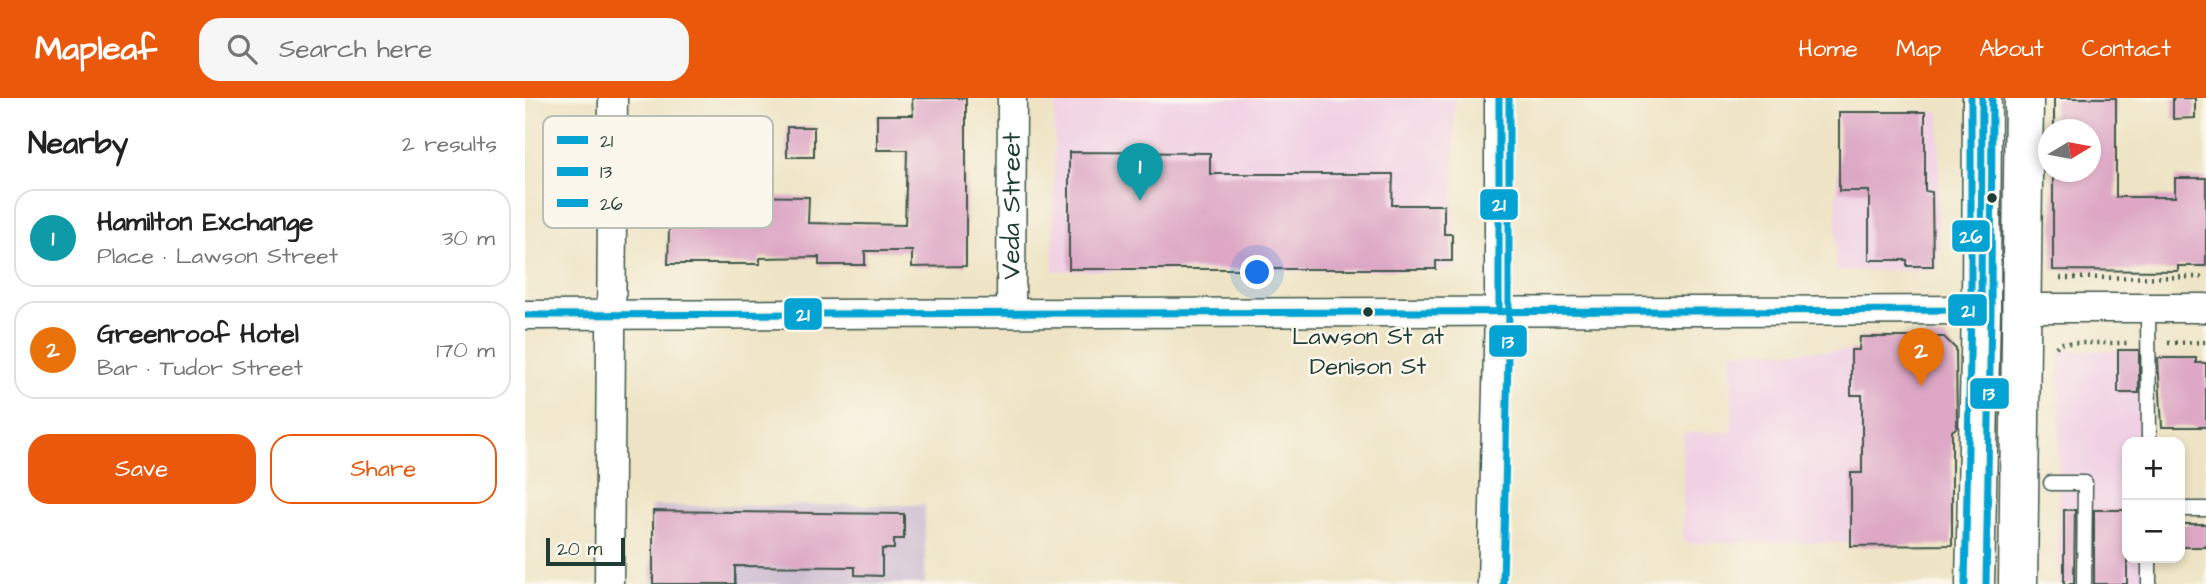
<!DOCTYPE html>
<html lang="en">
<head>
<meta charset="utf-8">
<style>
  :root { --surface:#fff; --page:#f6f6f6; --text:#222; --muted:#767676; --line:#e0e0e0; --accent:#ea580c }
  body { margin:0; font-family:"Architects Daughter",sans-serif; background:var(--page); color:var(--text) }
  .controls { position:absolute; right:21px; bottom:21px; display:grid; overflow:hidden; border-radius:14px; box-shadow:0 4px 10px #0003 }
  .controls button { width:63px; height:63px; display:grid; place-items:center; padding:0; border:0; border-bottom:2px solid var(--line); background:var(--surface); color:var(--text); font:35px sans-serif }
  .compass { position:absolute; left:1513px; top:21px; width:63px; height:63px; border-radius:50%; background:var(--surface); box-shadow:0 4px 10px #0003; rotate:80deg }
  .scale { position:absolute; left:21px; bottom:18px; width:79px; box-sizing:border-box; padding-left:7px; border:4px solid #1f3d34; border-top:0; font-size:19px; line-height:24px; white-space:nowrap; color:#1f3d34; -webkit-text-stroke:5px #fbf7ec; paint-order:stroke }
  .you { position:absolute; left:733px; top:175px; width:24px; height:24px; margin:-18px; border:5px solid #fff; border-radius:50%; background:#1a73e8; box-shadow:0 0 0 10px #1a73e833 }
  .badge { display:grid; place-items:center; width:46px; height:46px; border-radius:50%; background:var(--accent); color:#fff; font-size:23px; font-weight:700 }
  .pin { position:absolute; translate:-50% -58px; filter:drop-shadow(0 2px 4px #0008) }
  .pin::after { content:''; position:absolute; top:37px; width:24px; height:21px; background:inherit; clip-path:polygon(0 0,100% 0,50% 100%) }
  .list { margin:0; padding:0; list-style:none }
  h2 { display:flex; justify-content:space-between; align-items:center; height:91px; margin:0; padding:0 28px; font-size:30px }
  h2 small { font-size:23px; font-weight:400; color:var(--muted) }
  .list li { display:grid; grid-template-columns:46px 1fr auto; gap:21px; align-items:center; box-sizing:border-box; height:98px; margin:0 14px 14px; padding:0 14px; border:2px solid var(--line); border-radius:21px }
  .list b { display:block; font-size:26px; white-space:nowrap }
  .list p { margin:0; font-size:23px; white-space:nowrap; color:var(--muted) }
  .list em { font-size:23px; font-style:normal; color:var(--muted) }
  .actions { display:flex; gap:14px; padding:21px 28px }
  .actions a { flex:1; padding:16px 0; border:2px solid var(--accent); border-radius:21px; text-align:center; font-size:24px; color:var(--accent) }
  .actions .main { background:var(--accent); color:#fff }
  .icon { flex:none; width:38px; height:38px; fill:none; stroke:currentColor; stroke-width:2; stroke-linecap:round; stroke-linejoin:round }
  .map { position:relative; flex:none; width:1681px; height:486px; overflow:hidden }
  header { display:flex; align-items:center; gap:42px; box-sizing:border-box; height:98px; padding:0 35px; background:var(--accent); color:#fff }
  header strong { font-size:33px }
  nav { display:flex; gap:38px; margin-inline-start:auto; font-size:24px }
  .search { width:490px; height:63px; background:var(--page); display:flex; align-items:center; gap:18px; box-sizing:border-box; padding:0 24px; border-radius:21px; color:var(--muted); font-size:26px }
  main { display:flex }
  aside { flex:1; background:var(--surface) }
  .map>svg:first-child { display:block }
  .built { fill:#f0d0e4 }
  .industrial { fill:#cebed1 }
  .building { fill:#dda7c5 }
  .lines { fill:none; stroke-linecap:round; stroke-linejoin:round }
  .lane-casing { stroke:#3e564a; stroke-width:17 }
  .street-casing { stroke:#3e564a; stroke-width:31 }
  .primary-casing { stroke:#3e564a; stroke-width:41 }
  .path { stroke:#3e564a; stroke-width:4.5; stroke-dasharray:2 5; stroke-linecap:butt }
  .lane { stroke:#fff; stroke-width:14 }
  .street { stroke:#fff; stroke-width:28 }
  .primary { stroke:#fff; stroke-width:38 }
  .bus-1-casing { stroke:#fbf7ec; stroke-width:12 }
  .bus-2-casing { stroke:#fbf7ec; stroke-width:12 }
  .bus-3-casing { stroke:#fbf7ec; stroke-width:12 }
  .bus-1 { stroke:#05a3d3; stroke-width:7 }
  .bus-2 { stroke:#05a3d3; stroke-width:7 }
  .bus-3 { stroke:#05a3d3; stroke-width:7 }
  .bus-dot { fill:#1f3d34; stroke:#fbf7ec; stroke-width:2.5 }
  .labels { text-anchor:middle; dominant-baseline:central; stroke-width:5; stroke-linejoin:round; paint-order:stroke }
  .bus-label { font-size:24px; fill:#1f3d34; stroke:#fbf7ec }
  .street-label { font-size:26px; fill:#1f3d34; stroke:#fbf7ec }
  .key { fill:#fbf7ec; stroke:#b9bfb5; stroke-width:2 }
  .key-label { font-size:19px; fill:#1f3d34 }
  .line-badge { stroke:#fbf7ec; stroke-width:2.5 }
  .badge-label { font-size:19px; text-anchor:middle; font-weight:bold; fill:#fff }
</style>
</head>
<body>
<header>
<strong>Mapleaf</strong>
<div class="search"><svg class="icon" aria-label="search" viewBox="0 0 24 24"><circle cx="10" cy="10" r="6"/><path d="M15 15l6 6"/></svg>Search here</div>
<nav><a>Home</a><a>Map</a><a>About</a><a>Contact</a></nav>
</header>
<main>
<aside>
<h2>Nearby<small>2 results</small></h2>
<ul class="list">
<li><span class="badge" style="background:#0f9aa8">1</span><div><b>Hamilton Exchange</b><p>Place · Lawson Street</p></div><em>30 m</em></li>
<li><span class="badge" style="background:#e8710a">2</span><div><b>Greenroof Hotel</b><p>Bar · Tudor Street</p></div><em>170 m</em></li>
</ul>
<div class="actions"><a class="main">Save</a><a>Share</a></div>
</aside>
<div class="map">
<svg width="1681" height="486" viewBox="0 0 1681 486">
  <rect width="100%" height="100%" fill="#fbf7ec"/>
  <filter id="ink" filterUnits="userSpaceOnUse"><feTurbulence type="fractalNoise" baseFrequency=".0143" numOctaves="2"/><feDisplacementMap in="SourceGraphic" scale="14" xChannelSelector="R" yChannelSelector="G"/><feConvolveMatrix kernelMatrix="1 2 1 2 8 2 1 2 1" color-interpolation-filters="sRGB"/></filter>
  <filter id="wash" filterUnits="userSpaceOnUse"><feTurbulence type="fractalNoise" baseFrequency=".00686" numOctaves="4" result="noise"/><feDisplacementMap in="SourceGraphic" scale="28" xChannelSelector="R" yChannelSelector="G"/><feGaussianBlur stdDeviation="1.57" result="paint"/><feColorMatrix in="noise" values="0 0 0 0 0 0 0 0 0 0 0 0 0 0 0 0 0 1.4 0 .05"/><feComposite in="paint" operator="in"/></filter>
  <g filter="url(#wash)">
    <rect width="100%" height="100%" fill="#eee4c5"/>
    <g class="built">
      <polygon points="530,0 929,0 928,172 528,173"/>
      <polygon points="1415,14 1413,172 1311,173 1313,15"/>
      <polygon points="1620,252 1620,344 1602,344 1602,460 1619,460 1619,486 1532,486 1535,253"/>
      <polygon points="1207,253 1414,253 1412,445 1158,445 1158,335 1207,334"/>
    </g>
    <polygon class="industrial" points="400,407 400,486 126,486 126,408"/>
    <g id="blocks">
      <g class="building">
        <polygon points="387,0 441,0 441,168 387,169 387,153 340,153 340,167 294,167 294,159 235,160 235,166 143,166 145,97 284,99 283,125 380,127 382,52 352,52 352,17 388,17"/>
        <polygon points="1529,0 1591,0 1591,99 1650,99 1650,80 1681,80 1681,168 1653,168 1653,173 1528,172 1528,74 1565,74 1565,32 1529,32"/>
        <polygon points="1648,0 1670,0 1670,20 1648,21"/>
        <polygon points="1314,14 1400,14 1400,93 1407,94 1408,168 1382,168 1382,162 1344,162 1344,93 1314,93"/>
        <rect x="262" y="29" width="27" height="30"/>
        <polygon points="544,54 685,55 685,76 868,76 867,107 919,107 919,136 927,136 927,163 911,163 911,171 544,171"/>
        <polygon points="1335,239 1419,239 1431,251 1432,329 1427,333 1427,447 1326,448 1326,375 1337,375 1337,297 1326,297 1326,252 1334,252"/>
        <rect x="1593" y="252" width="21" height="43"/>
        <polygon points="1633,260 1671,260 1671,265 1681,265 1681,329 1637,329"/>
        <polygon points="1539,412 1550,412 1549,486 1539,486"/>
        <rect x="1569" y="412" width="33" height="74"/>
        <polygon points="128,413 379,416 379,441 369,441 369,451 357,451 357,478 330,477 330,469 210,468 210,486 128,486"/>
        <polygon points="1658,426 1681,426 1681,449 1655,449 1655,429 1658,429"/>
      </g>
    </g>
  </g>
  <g filter="url(#ink)">
    <use href="#blocks" fill-opacity="0" stroke="#3e564a" stroke-width="2"/>
    <g class="lines">
      <g class="lane-casing">
        <g id="lane">
          <polyline points="1623,210 1624,344"/>
          <polyline points="1526,385 1560,385 1559,486"/>
          <polyline points="1655,411 1681,411"/>
          <polyline points="1624,486 1624,460"/>
        </g>
      </g>
      <g class="street-casing">
        <g id="street">
          <polyline points="1498,210 1681,210"/>
          <path id="s1" d="M486,215L487,0"/>
          <polyline points="0,217 1456,212"/>
          <polyline points="84,486 88,0"/>
          <polyline points="967,486 974,213 974,0"/>
        </g>
      </g>
      <g class="primary-casing">
        <g id="primary">
          <polyline points="1450,486 1456,212 1457,0"/>
          <polyline points="1493,486 1499,0"/>
        </g>
      </g>
      <g class="path">
        <polyline points="1535,180 1681,179"/>
        <polyline points="1643,245 1681,244"/>
        <polyline points="1531,249 1535,245 1603,245"/>
      </g>
      <use href="#lane" class="lane"/>
      <use href="#street" class="street"/>
      <use href="#primary" class="primary"/>
      <g class="bus-1-casing">
        <g id="bus-1">
          <polyline points="974,0 974,213"/>
          <polyline points="0,217 1456,212 1457,0"/>
        </g>
      </g>
      <g class="bus-2-casing">
        <g id="bus-2">
          <polyline points="978,486 984,213 984,0"/>
          <polyline points="1461,486 1466,212 1467,0"/>
        </g>
      </g>
      <g class="bus-3-casing">
        <polyline id="bus-3" points="1440,486 1446,212 1446,0"/>
      </g>
      <use href="#bus-1" class="bus-1"/>
      <use href="#bus-2" class="bus-2"/>
      <use href="#bus-3" class="bus-3"/>
    </g>
  </g>
  <g class="bus-dot">
    <circle cx="1467" cy="100" r="6"/>
    <circle cx="843" cy="214" r="6"/>
  </g>
  <g class="labels">
    <g class="bus-label">
      <text x="843" y="239">Lawson St at<tspan x="843" dy="30">Denison St</tspan></text>
    </g>
    <g class="street-label">
      <text stroke="none"><textPath href="#s1" startOffset="107">Veda Street</textPath></text>
    </g>
  </g>
  <rect x="18" y="18" width="230" height="112" rx="10" class="key"/>
  <rect x="32" y="38" width="31" height="8" fill="#05a3d3"/>
  <rect x="32" y="69" width="31" height="9" fill="#05a3d3"/>
  <rect x="32" y="101" width="31" height="8" fill="#05a3d3"/>
  <g class="key-label">
    <text x="75" y="49">21</text>
    <text x="75" y="80">13</text>
    <text x="75" y="112">26</text>
  </g>
  <g class="line-badge">
    <rect x="954" y="90" width="40" height="33" rx="7" fill="#05a3d3"/>
    <rect x="1426" y="121" width="40" height="34" rx="7" fill="#05a3d3"/>
    <rect x="1422" y="195" width="41" height="34" rx="7" fill="#05a3d3"/>
    <rect x="258" y="199" width="40" height="34" rx="7" fill="#05a3d3"/>
    <rect x="963" y="226" width="40" height="34" rx="7" fill="#05a3d3"/>
    <rect x="1444" y="279" width="41" height="33" rx="7" fill="#05a3d3"/>
  </g>
  <g class="badge-label">
    <text x="974" y="113">21</text>
    <text x="1446" y="145">26</text>
    <text x="1443" y="219">21</text>
    <text x="278" y="223">21</text>
    <text x="983" y="250">13</text>
    <text x="1464" y="302">13</text>
  </g>
</svg>
<div class="controls">
<button>+</button>
<button>−</button>
</div>
<svg class="compass" viewBox="-18 -18 36 36"><path d="M0-13l5 13h-10z" fill="#e53935"/><path d="M0 13l5-13h-10z" fill="#767676"/></svg>
<div class="scale">20 m</div>
<div class="you"></div>
<div class="pin badge" style="left:615px;top:103px;background:#0f9aa8">1</div>
<div class="pin badge" style="left:1396px;top:288px;background:#e8710a">2</div>
</div>
</main>
</body>
</html>
